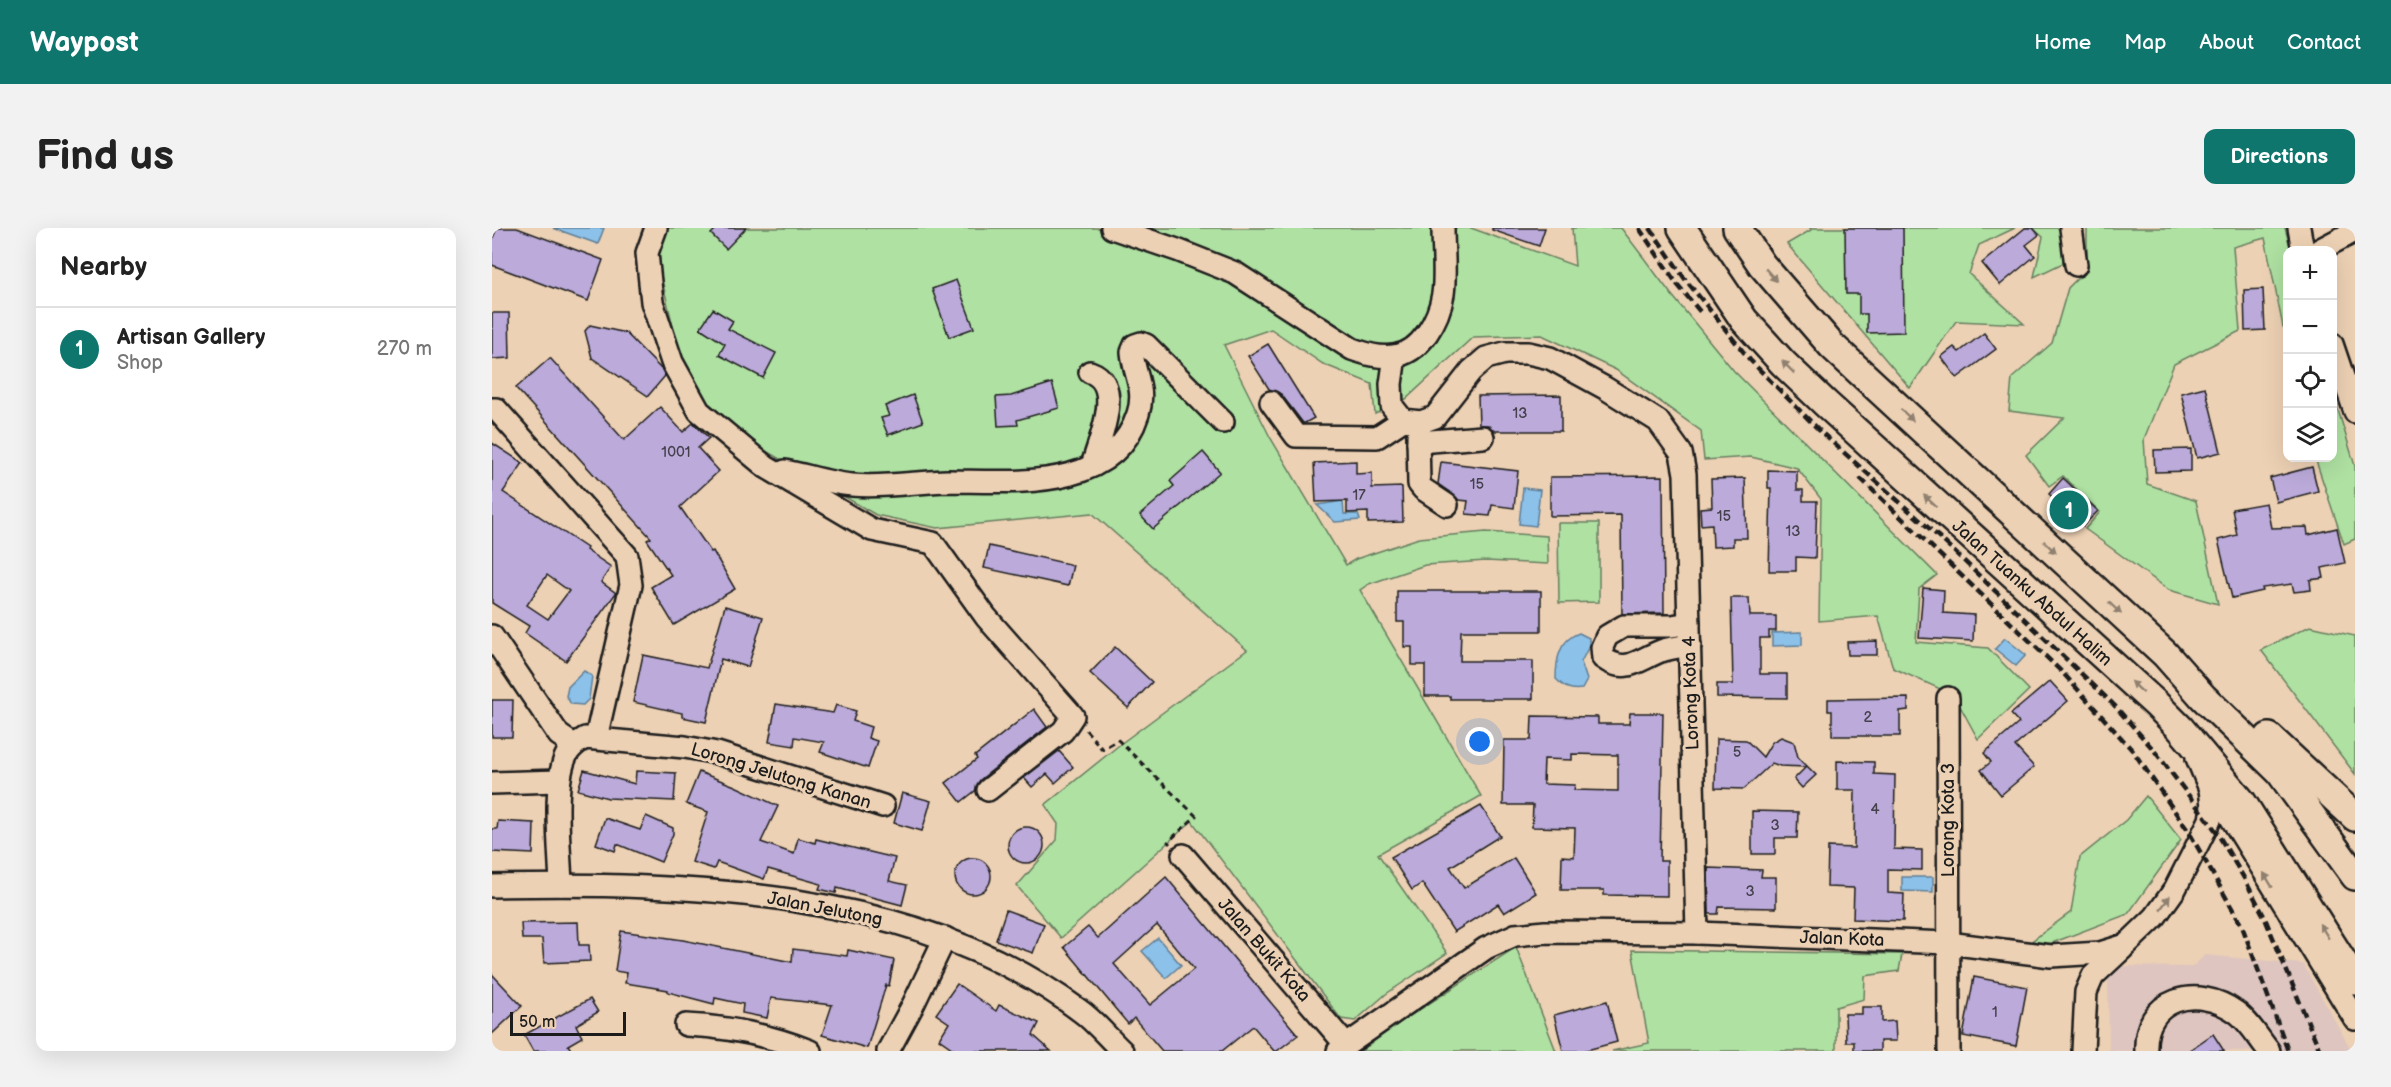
<!DOCTYPE html>
<html lang="en">
<head>
<meta charset="utf-8">
<style>
  :root { --surface:#fff; --page:#f2f2f2; --text:#222; --muted:#767676; --line:#e0e0e0; --accent:#0f766e }
  body { margin:0; font-family:"Balsamiq Sans",sans-serif; background:var(--page); color:var(--text) }
  .controls { position:absolute; right:18px; top:18px; display:grid; overflow:hidden; border-radius:12px; box-shadow:0 6px 24px #0002 }
  .controls button { width:54px; height:54px; display:grid; place-items:center; padding:0; border:0; border-bottom:2px solid var(--line); background:var(--surface); color:var(--text); font:30px sans-serif }
  .scale { position:absolute; left:18px; bottom:15px; width:116px; box-sizing:border-box; padding-left:6px; border:3px solid #1c1c1c; border-top:0; font-size:16px; line-height:21px; white-space:nowrap; color:#1c1c1c; -webkit-text-stroke:4px #edd1b4; paint-order:stroke }
  .you { position:absolute; left:988px; top:514px; width:21px; height:21px; margin:-15px; border:4px solid #fff; border-radius:50%; background:#1a73e8; box-shadow:0 0 0 9px #1a73e833 }
  .badge { display:grid; place-items:center; width:39px; height:39px; border-radius:50%; background:var(--accent); color:#fff; font-size:20px; font-weight:700 }
  .pin { position:absolute; translate:-50% -50%; border:3px solid #fff; box-shadow:0 2px 6px #0006 }
  .list { margin:0; padding:0; list-style:none }
  h2 { display:flex; justify-content:space-between; align-items:center; height:78px; margin:0; padding:0 24px; font-size:26px }
  h2 small { font-size:20px; font-weight:400; color:var(--muted) }
  .list li { display:grid; grid-template-columns:39px 1fr auto; gap:18px; align-items:center; box-sizing:border-box; height:84px; padding:0 24px; border-top:2px solid var(--line) }
  .list b { display:block; font-size:22px; white-space:nowrap }
  .list p { margin:0; font-size:20px; white-space:nowrap; color:var(--muted) }
  .list em { font-size:20px; font-style:normal; color:var(--muted) }
  .icon { flex:none; width:33px; height:33px; fill:none; stroke:currentColor; stroke-width:2; stroke-linecap:round; stroke-linejoin:round }
  .map { position:relative; flex:none; width:1863px; height:823px; overflow:hidden; border-radius:12px }
  header { display:flex; align-items:center; gap:36px; box-sizing:border-box; height:84px; padding:0 30px; background:var(--accent); color:#fff }
  header strong { font-size:28px }
  nav { display:flex; gap:33px; margin-inline-start:auto; font-size:21px }
  .intro { display:flex; align-items:center; justify-content:space-between; box-sizing:border-box; height:144px; padding:0 36px }
  h1 { margin:0; font-size:42px }
  .button { padding:15px 27px; border-radius:12px; background:var(--accent); color:#fff; font-size:21px; font-weight:700 }
  main { display:flex; gap:36px; padding:0 36px }
  aside { flex:1; background:var(--surface); border-radius:12px; box-shadow:0 6px 24px #0002 }
  .map>svg:first-child { display:block }
  .built { fill:#dec5bf }
  .green { fill:#afe1a2; stroke:#667e5f; stroke-width:1.5 }
  .water { fill:#8cc1e9; stroke:#5f7f97; stroke-width:1.5 }
  .building { fill:#bbaada; stroke:#1c1c1c; stroke-width:1.5; fill-rule:evenodd }
  .lines { fill:none; stroke-linecap:round; stroke-linejoin:round }
  .minor-casing { stroke:#1c1c1c; stroke-width:26 }
  .major-casing { stroke:#1c1c1c; stroke-width:32 }
  .path { stroke:#1c1c1c; stroke-width:3; stroke-dasharray:6 4.5; stroke-linecap:butt }
  .minor { stroke:#edd1b4; stroke-width:21 }
  .major { stroke:#edd1b4; stroke-width:27 }
  .rail { stroke:#1c1c1c; stroke-width:4.5; stroke-dasharray:9 4.5; stroke-linecap:butt }
  .oneway { fill:#8f8070 }
  .labels { text-anchor:middle; dominant-baseline:central; stroke-width:6; stroke-linejoin:round; paint-order:stroke }
  .number-label { font-size:15px; fill:#44404c }
  .street-label { font-size:18px; fill:#1c1c1c; stroke:#edd1b4 }
</style>
</head>
<body>
<header>
<strong>Waypost</strong>
<nav><a>Home</a><a>Map</a><a>About</a><a>Contact</a></nav>
</header>
<div class="intro"><h1>Find us</h1><a class="button">Directions</a></div>
<main>
<aside>
<h2>Nearby<small></small></h2>
<ul class="list">
<li><span class="badge">1</span><div><b>Artisan Gallery</b><p>Shop</p></div><em>270 m</em></li>
</ul>
</aside>
<div class="map">
<svg width="1863" height="823" viewBox="0 0 1863 823">
  <rect width="100%" height="100%" fill="#edd1b4"/>
  <filter id="ink" filterUnits="userSpaceOnUse"><feTurbulence type="fractalNoise" baseFrequency=".0167" numOctaves="2"/><feDisplacementMap in="SourceGraphic" scale="12" xChannelSelector="R" yChannelSelector="G"/><feConvolveMatrix kernelMatrix="1 2 1 2 8 2 1 2 1" color-interpolation-filters="sRGB"/></filter>
  <g filter="url(#ink)">
    <polygon class="built" points="1713,727 1811,736 1860,823 1617,823 1616,749 1626,738 1700,739"/>
    <g class="green">
      <polygon points="150,0 979,0 1083,38 1080,0 1129,0 1179,66 1242,143 1445,347 1427,361 1424,414 1496,420 1537,462 1486,511 1462,467 1401,440 1386,388 1327,393 1329,271 1305,240 1259,229 1212,232 1209,203 1124,142 1050,107 981,109 914,171 883,186 880,156 831,136 779,101 732,117 778,209 854,337 864,331 927,310 994,304 1055,308 1056,336 994,333 933,337 877,356 868,362 989,568 886,626 955,725 894,766 863,793 849,791 700,593 569,710 525,658 565,612 566,596 553,577 631,514 755,422 600,285 445,300 384,287 274,223 215,174 191,140 168,44 167,6"/>
      <polygon points="1318,0 1523,0 1487,17 1477,46 1532,96 1464,93 1418,160 1295,16 1319,2"/>
      <polygon points="1541,0 1569,0 1571,35 1542,49 1551,9"/>
      <polygon points="1595,0 1793,0 1799,22 1796,22 1795,97 1791,99 1773,10 1741,19 1748,103 1682,136 1652,211 1655,256 1704,273 1726,376 1677,362 1593,301 1608,284 1571,248 1557,258 1534,227 1572,190 1517,183 1520,150 1560,115 1576,60 1595,41"/>
      <polygon points="1841,165 1863,238 1863,311 1852,316 1823,230 1840,230"/>
      <polygon points="1066,295 1107,295 1107,374 1067,375"/>
      <polygon points="1818,398 1863,408 1863,546 1769,422"/>
      <polygon points="1654,568 1689,612 1636,686 1560,715 1533,718 1579,684 1588,629 1634,592"/>
      <polygon points="1024,719 1064,823 869,823 910,793"/>
      <polygon points="1140,722 1410,726 1407,743 1373,748 1372,771 1344,779 1344,823 1120,823 1157,815"/>
    </g>
    <g class="water">
      <polygon points="61,0 112,0 106,16"/>
      <polygon points="1031,260 1048,262 1044,298 1027,296"/>
      <polygon points="851,273 852,286 866,286 868,292 843,294 825,277"/>
      <polygon points="1310,404 1310,417 1280,418 1280,405"/>
      <path d="M1087,405L1097,410V418L1089,434L1095,452L1090,461C1078,463 1072,459 1064,451C1064,432 1067,412 1087,405Z"/>
      <polygon points="1513,410 1534,427 1524,438 1503,421"/>
      <polygon points="92,443 100,448 97,471 91,477 79,476 74,468 76,459"/>
      <polygon points="1410,649 1441,649 1441,664 1410,663"/>
      <polygon points="666,710 689,737 674,750 650,723"/>
    </g>
    <g class="building">
      <polygon points="5,0 25,0 111,32 96,73 0,37 0,12"/>
      <polygon points="225,0 254,0 234,21 219,6"/>
      <polygon points="1000,0 1053,0 1047,18 1000,2"/>
      <polygon points="1353,0 1411,0 1412,104 1375,105 1375,86 1367,86 1367,66 1354,66"/>
      <polygon points="1533,0 1541,0 1547,7 1534,17 1543,28 1508,57 1490,35"/>
      <polygon points="464,52 482,100 457,109 440,61"/>
      <polygon points="1771,61 1773,102 1753,103 1752,62"/>
      <polygon points="221,81 241,93 236,101 284,125 271,150 227,127 233,116 208,100"/>
      <polygon points="0,85 17,85 18,130 0,131"/>
      <polygon points="98,97 134,105 170,142 173,148 156,168 100,130 93,103"/>
      <polygon points="1492,105 1504,121 1465,150 1449,129 1462,119 1467,124"/>
      <polygon points="776,116 822,190 813,195 811,195 789,166 777,161 756,128"/>
      <polygon points="58,130 132,212 168,179 191,204 201,195 217,210 206,220 227,243 188,279 219,324 221,323 243,361 182,397 159,359 179,347 155,312 159,310 24,160"/>
      <polygon points="560,155 567,180 525,192 526,197 506,198 504,169 519,168"/>
      <polygon points="1713,159 1729,224 1705,230 1689,165"/>
      <polygon points="421,167 431,194 396,207 389,190 397,188 393,178"/>
      <polygon points="1069,167 1069,203 1002,203 996,197 987,197 986,168"/>
      <path d="M0,215L31,235L11,264L95,320L94,322L119,339L109,354L124,365L74,433L33,405L37,398L0,375ZM55,347L77,363L56,391L35,377Z"/>
      <polygon points="1699,221 1699,243 1663,244 1662,222"/>
      <polygon points="711,224 728,244 661,301 648,287 682,258 678,253"/>
      <polygon points="864,233 864,246 880,245 880,260 910,259 911,294 876,295 876,284 855,285 855,273 824,274 822,235"/>
      <polygon points="949,234 1026,243 1022,280 1000,277 998,288 974,286 976,273 967,272 946,256"/>
      <polygon points="1820,239 1826,263 1784,274 1778,250"/>
      <polygon points="1276,242 1305,243 1305,262 1311,262 1311,273 1325,273 1323,330 1304,329 1304,343 1277,343 1279,260 1276,260"/>
      <polygon points="1171,248 1172,385 1130,386 1129,287 1058,288 1058,249"/>
      <polygon points="1253,250 1255,310 1241,310 1241,318 1221,319 1220,296 1209,297 1208,280 1220,279 1219,251"/>
      <polygon points="1571,250 1606,283 1591,298 1557,266"/>
      <polygon points="1774,275 1779,300 1815,299 1816,307 1845,300 1853,335 1830,340 1832,350 1818,352 1819,362 1802,364 1800,356 1770,360 1771,363 1740,370 1726,312 1745,307 1740,281"/>
      <polygon points="497,318 581,337 576,358 492,340"/>
      <polygon points="1431,360 1452,362 1451,385 1482,387 1481,413 1427,410"/>
      <polygon points="905,363 1049,363 1049,403 969,403 968,433 1041,433 1041,471 958,471 958,468 933,468 933,437 920,437 920,419 912,419 912,394 905,394"/>
      <polygon points="1239,370 1257,370 1258,388 1284,388 1284,403 1277,403 1277,410 1268,410 1268,446 1295,446 1295,470 1225,469 1225,456 1241,456"/>
      <polygon points="233,378 271,389 256,439 229,431 214,494 190,489 190,485 141,474 151,427 215,440"/>
      <polygon points="1385,413 1385,427 1356,427 1355,414"/>
      <polygon points="623,419 660,454 636,480 598,445"/>
      <polygon points="1558,453 1576,473 1523,518 1542,539 1509,567 1489,542 1499,534 1492,525 1527,495 1519,486"/>
      <polygon points="1416,470 1416,482 1408,483 1408,508 1340,508 1340,483 1336,483 1336,471"/>
      <polygon points="0,472 21,472 20,509 0,509"/>
      <polygon points="284,476 341,485 344,477 364,483 361,493 379,499 376,510 385,513 376,540 328,524 332,514 303,509 302,518 277,514"/>
      <polygon points="542,481 555,499 488,552 483,563 469,574 454,555 485,531 483,528"/>
      <path d="M1138,485H1171L1168,633H1175V668L1112,667V662H1069L1070,628L1082,629L1083,600L1040,599L1041,577H1011L1012,512H1039L1040,488L1106,489V496H1137ZM1080,526L1126,527V563L1082,562L1083,557L1051,556L1052,531L1080,532Z"/>
      <polygon points="1289,509 1302,514 1306,529 1324,547 1310,560 1302,551 1314,539 1288,538 1280,535 1252,561 1223,560 1224,511 1254,512 1271,529 1280,514"/>
      <polygon points="567,523 581,539 563,555 555,546 540,559 532,550"/>
      <polygon points="1345,533 1382,534 1382,546 1403,547 1402,621 1430,622 1430,642 1396,641 1396,665 1412,666 1411,693 1361,691 1362,660 1335,659 1336,619 1362,620 1363,562 1345,562"/>
      <polygon points="92,542 143,556 144,543 184,545 182,573 116,570 86,562"/>
      <polygon points="207,544 243,558 286,578 269,614 302,626 306,610 323,615 324,611 403,630 397,653 415,657 410,677 345,660 344,665 327,661 329,656 276,641 272,651 225,634 222,641 200,634 216,584 194,576"/>
      <polygon points="410,565 439,573 430,603 402,595"/>
      <polygon points="989,578 1008,608 958,639 972,660 1022,630 1044,665 1012,685 1006,676 962,704 930,655 920,662 899,629"/>
      <polygon points="1260,583 1306,584 1305,610 1283,610 1283,626 1260,626"/>
      <polygon points="154,588 181,600 181,606 169,634 125,616 123,623 104,616 113,590 148,602"/>
      <polygon points="6,593 42,595 41,626 0,624 0,601 5,601"/>
      <circle cx="534" cy="617" r="18"/>
      <circle cx="481" cy="648" r="18"/>
      <polygon points="1216,640 1270,642 1269,649 1284,649 1284,680 1227,679 1226,686 1217,686"/>
      <path d="M674,649L806,807L785,823H782L761,798L730,823H670L642,790L636,796L572,719L596,699L606,710ZM665,697L702,741L658,777L622,736Z"/>
      <polygon points="514,682 552,696 541,725 504,712"/>
      <polygon points="86,694 87,717 97,717 98,733 52,735 50,711 30,711 29,695"/>
      <polygon points="129,703 191,712 300,734 301,721 355,728 356,722 402,732 397,758 394,757 375,820 330,807 340,777 279,770 275,790 250,785 251,776 223,770 222,776 176,764 176,762 133,755 135,745 123,743"/>
      <polygon points="0,746 30,778 0,806"/>
      <polygon points="1482,749 1535,759 1524,818 1471,808"/>
      <polygon points="465,756 504,783 507,777 547,795 541,807 559,823 464,823 447,811 457,795 444,786"/>
      <polygon points="98,771 106,784 84,797 90,809 76,817 80,823 41,823 32,807"/>
      <polygon points="1115,773 1125,814 1091,823 1071,823 1062,787"/>
      <polygon points="1370,779 1390,779 1390,794 1403,793 1404,813 1388,813 1388,823 1362,823 1362,814 1354,814 1353,786 1370,786"/>
      <polygon points="1721,806 1732,823 1696,823"/>
    </g>
    <g class="lines">
      <g class="minor-casing">
        <g id="minor">
          <polyline points="164,0 155,25 160,74 180,134 207,183 274,239 380,302 441,315 494,389 581,488 571,503 496,562"/>
          <path d="M620,0L685,22L743,45L860,121C874,126 887,130 902,128C929,125 947,91 951,66C954,45 951,21 951,0"/>
          <polyline points="1579,0 1584,37"/>
          <polyline points="1807,0 1811,22"/>
          <polyline points="1827,22 1863,3"/>
          <polyline points="1840,116 1863,184"/>
          <polyline points="903,128 899,156 900,178 911,192 929,194 943,189 979,143 994,130 1013,125 1036,125 1058,130 1113,160 1166,193 1189,225 1193,246 1205,705"/>
          <path d="M598,144C633,156 607,213 600,238"/>
          <polyline points="779,174 804,208 885,209 911,192"/>
          <polyline points="0,181 4,181 135,328 139,357 104,510"/>
          <polyline points="929,194 926,208 927,256 931,261 955,277"/>
          <polyline points="926,214 991,209"/>
          <path d="M293,243C314,247 337,255 360,257C391,260 424,254 455,253C520,253 621,265 646,186C654,161 642,147 640,124L643,117L649,115L654,117L731,194"/>
          <path d="M1197,395L1180,398H1132L1115,408L1110,419L1111,430C1134,447 1147,431 1169,423C1178,420 1188,419 1198,417"/>
          <polyline points="0,408 67,507 82,517"/>
          <polyline points="1456,470 1457,823"/>
          <polyline points="0,555 67,553"/>
          <polyline points="1718,561 1736,585 1863,791"/>
          <polyline points="691,627 854,817"/>
          <path d="M69,657C68,623 60,554 75,526C80,518 86,514 93,510L193,519L225,525L391,578"/>
          <path d="M0,658C193,654 426,661 587,782C603,793 616,810 630,823"/>
          <path d="M194,797C238,799 277,807 318,823"/>
          <polyline points="396,823 421,777 453,710"/>
          <polyline points="846,823 994,720 1023,707 1053,704 1205,705 1456,715 1559,728 1608,725 1634,717 1663,689 1683,661 1718,592 1720,578 1718,561 1705,530"/>
          <polyline points="1591,823 1594,764 1601,748 1631,720"/>
          <path d="M1654,823C1651,770 1705,756 1744,784C1757,793 1767,811 1777,823"/>
        </g>
      </g>
      <g class="major-casing">
        <g id="major">
          <polyline points="1190,0 1252,92 1291,135 1333,175 1664,476 1688,500 1750,574 1863,753"/>
          <polyline points="1245,0 1270,37 1340,118 1673,426 1711,469 1788,544 1863,648"/>
          <polyline points="1777,509 1863,589"/>
        </g>
      </g>
      <polyline class="path" points="594,502 610,521 626,512 704,588 676,614 678,616"/>
      <use href="#minor" class="minor"/>
      <use href="#major" class="major"/>
      <g class="rail">
        <polyline points="1147,0 1185,56 1210,86"/>
        <polyline points="1158,0 1193,51 1258,132 1330,205 1448,310 1622,477 1661,521 1724,603 1752,650 1772,688 1828,823"/>
        <polyline points="1368,250 1571,445 1641,523 1697,604 1750,698 1796,823"/>
      </g>
    </g>
    <defs><path id="oneway-solid" d="M-6-.8H1V-3.2L6.5 0L1 3.2V.8H-6Z" transform="scale(1.5)"/></defs>
    <g class="oneway">
      <use href="#oneway-solid" transform="translate(1279 47) rotate(49)"/>
      <use href="#oneway-solid" transform="translate(1296 139) rotate(-135)"/>
      <use href="#oneway-solid" transform="translate(1415 187) rotate(43)"/>
      <use href="#oneway-solid" transform="translate(1438 273) rotate(-137)"/>
      <use href="#oneway-solid" transform="translate(1558 319) rotate(43)"/>
      <use href="#oneway-solid" transform="translate(1623 380) rotate(43)"/>
      <use href="#oneway-solid" transform="translate(1645 459) rotate(-138)"/>
      <use href="#oneway-solid" transform="translate(1776 652) rotate(-121)"/>
      <use href="#oneway-solid" transform="translate(1673 675) rotate(-54)"/>
      <use href="#oneway-solid" transform="translate(1832 703) rotate(-122)"/>
    </g>
  </g>
  <g class="labels">
    <g class="number-label">
      <text x="1028" y="185">13</text>
      <text x="184" y="224">1001</text>
      <text x="985" y="256">15</text>
      <text x="867" y="267">17</text>
      <text x="1232" y="288">15</text>
      <text x="1301" y="303">13</text>
      <text x="1376" y="489">2</text>
      <text x="1245" y="524">5</text>
      <text x="1383" y="581">4</text>
      <text x="1283" y="597">3</text>
      <text x="1258" y="663">3</text>
      <text x="1503" y="784">1</text>
    </g>
    <g class="street-label">
      <text transform="translate(1540 365) rotate(42)">Jalan Tuanku Abdul Halim</text>
      <text transform="translate(1199 465) rotate(-92)">Lorong Kota 4</text>
      <text transform="translate(289 548) rotate(17)">Lorong Jelutong Kanan</text>
      <text transform="translate(1456 592) rotate(-90)">Lorong Kota 3</text>
      <text transform="translate(333 681) rotate(11)">Jalan Jelutong</text>
      <text transform="translate(1350 711) rotate(2)">Jalan Kota</text>
      <text transform="translate(772 722) rotate(49)">Jalan Bukit Kota</text>
    </g>
  </g>
</svg>
<div class="controls">
<button>+</button>
<button>−</button>
<button><svg class="icon" aria-label="locate" viewBox="0 0 24 24"><circle cx="12" cy="12" r="6"/><path d="M12 2v4M12 18v4M2 12h4M18 12h4"/></svg></button>
<button><svg class="icon" aria-label="layers" viewBox="0 0 24 24"><path d="M12 4l9 5-9 5-9-5zM3 14l9 5 9-5"/></svg></button>
</div>
<div class="scale">50 m</div>
<div class="you"></div>
<div class="pin badge" style="left:1577px;top:282px">1</div>
</div>
</main>
</body>
</html>
